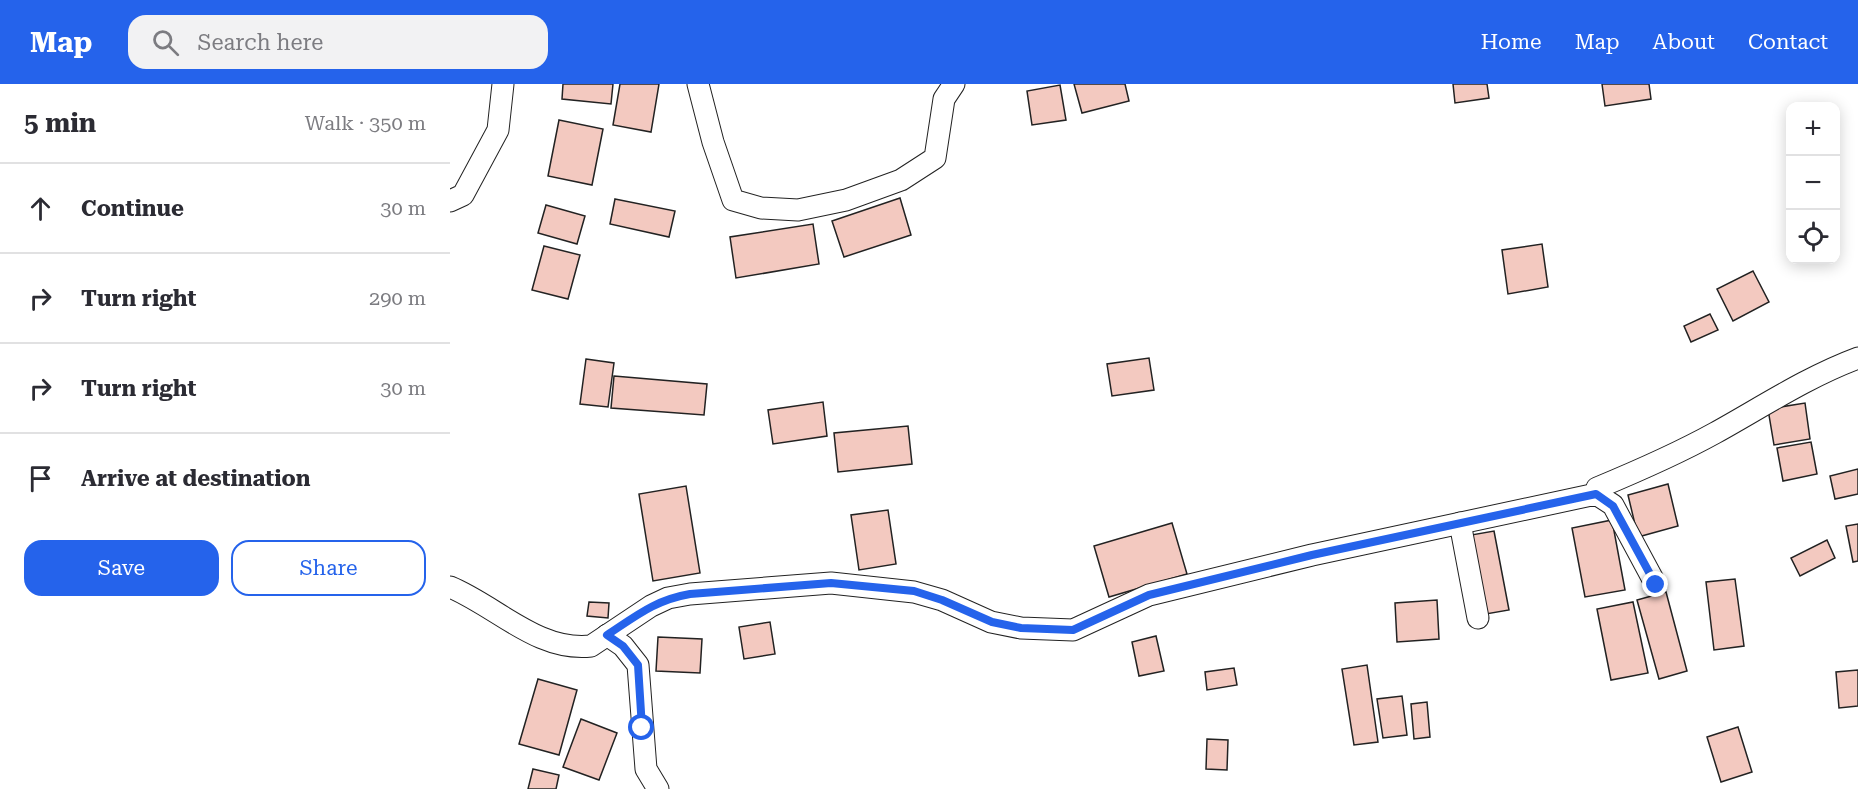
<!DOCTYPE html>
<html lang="en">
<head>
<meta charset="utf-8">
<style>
  :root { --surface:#fff; --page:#f2f2f3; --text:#2b2b33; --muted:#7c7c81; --line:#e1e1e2; --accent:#2563eb }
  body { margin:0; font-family:"Roboto Serif",serif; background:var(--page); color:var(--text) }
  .controls { position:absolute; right:18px; top:18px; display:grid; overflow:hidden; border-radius:12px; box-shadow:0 3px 15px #0003 }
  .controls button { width:54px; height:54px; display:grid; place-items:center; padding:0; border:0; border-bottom:2px solid var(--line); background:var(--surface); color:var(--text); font:30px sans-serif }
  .stop { position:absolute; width:18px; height:18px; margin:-14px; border:4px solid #2563eb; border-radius:50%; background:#fff }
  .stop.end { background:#2563eb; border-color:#fff; box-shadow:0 2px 6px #0008 }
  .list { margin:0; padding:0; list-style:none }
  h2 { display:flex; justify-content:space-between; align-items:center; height:78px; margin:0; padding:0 24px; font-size:26px }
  h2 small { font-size:20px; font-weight:400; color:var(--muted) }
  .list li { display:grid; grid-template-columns:39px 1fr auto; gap:18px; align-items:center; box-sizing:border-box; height:90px; padding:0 24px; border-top:2px solid var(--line) }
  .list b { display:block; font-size:22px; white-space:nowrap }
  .list em { font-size:20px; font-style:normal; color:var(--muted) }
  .actions { display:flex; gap:12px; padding:18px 24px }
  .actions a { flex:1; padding:14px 0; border:2px solid var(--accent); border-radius:18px; text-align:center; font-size:21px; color:var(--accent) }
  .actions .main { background:var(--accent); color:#fff }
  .icon { flex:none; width:33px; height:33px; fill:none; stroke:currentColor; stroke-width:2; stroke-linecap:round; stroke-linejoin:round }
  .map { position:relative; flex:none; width:1408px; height:705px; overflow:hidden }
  header { display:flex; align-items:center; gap:36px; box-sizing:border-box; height:84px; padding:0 30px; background:var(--accent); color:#fff }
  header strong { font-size:28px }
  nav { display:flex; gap:33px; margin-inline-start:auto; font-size:21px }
  .search { width:420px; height:54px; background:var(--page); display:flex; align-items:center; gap:15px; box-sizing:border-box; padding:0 21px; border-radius:18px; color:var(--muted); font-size:22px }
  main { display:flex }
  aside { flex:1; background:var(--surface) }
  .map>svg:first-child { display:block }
  .building { fill:#f3c9c0; stroke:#222; stroke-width:1.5 }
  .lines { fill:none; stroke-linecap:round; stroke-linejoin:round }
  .minor-casing { stroke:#222; stroke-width:23 }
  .minor { stroke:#fff; stroke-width:21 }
  .route { stroke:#2563eb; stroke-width:8 }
</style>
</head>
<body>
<header>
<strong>Map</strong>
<div class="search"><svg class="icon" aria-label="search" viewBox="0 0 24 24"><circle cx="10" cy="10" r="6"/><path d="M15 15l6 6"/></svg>Search here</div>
<nav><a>Home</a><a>Map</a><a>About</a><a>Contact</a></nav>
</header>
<main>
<aside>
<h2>5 min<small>Walk · 350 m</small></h2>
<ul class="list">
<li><svg class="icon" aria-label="ahead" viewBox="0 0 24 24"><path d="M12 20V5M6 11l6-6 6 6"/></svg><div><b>Continue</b></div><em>30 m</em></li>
<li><svg class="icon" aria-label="right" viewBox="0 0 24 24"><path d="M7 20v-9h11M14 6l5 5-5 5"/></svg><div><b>Turn right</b></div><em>290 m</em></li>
<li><svg class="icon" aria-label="right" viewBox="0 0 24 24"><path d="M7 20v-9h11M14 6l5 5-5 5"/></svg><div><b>Turn right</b></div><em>30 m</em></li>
<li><svg class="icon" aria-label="arrive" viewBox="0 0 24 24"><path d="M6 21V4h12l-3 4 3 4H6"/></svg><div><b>Arrive at destination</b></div></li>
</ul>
<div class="actions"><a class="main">Save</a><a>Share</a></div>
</aside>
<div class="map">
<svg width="1408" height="705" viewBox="0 0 1408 705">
  <rect width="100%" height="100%" fill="#fff"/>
  <g class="building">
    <polygon points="113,0 163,0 161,20 112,15"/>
    <polygon points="170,0 209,0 201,48 163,41"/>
    <polygon points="624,0 675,0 679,17 632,29"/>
    <polygon points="1003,0 1037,0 1039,14 1005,19"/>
    <polygon points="1152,0 1199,0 1201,15 1155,22"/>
    <polygon points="610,1 616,36 582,41 577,7"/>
    <polygon points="109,36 153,45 142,101 98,92"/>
    <polygon points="450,114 461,151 394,173 382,137"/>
    <polygon points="165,115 225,127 219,153 160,140"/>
    <polygon points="96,121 135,132 127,160 88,149"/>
    <polygon points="363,140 369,180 286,194 280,153"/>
    <polygon points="1092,160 1098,203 1058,210 1052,166"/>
    <polygon points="94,162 130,171 118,215 82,206"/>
    <polygon points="1303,187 1319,218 1283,237 1267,205"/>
    <polygon points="1260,230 1268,246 1241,258 1234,242"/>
    <polygon points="699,274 704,306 662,312 657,280"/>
    <polygon points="136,275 164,279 158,323 130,320"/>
    <polygon points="164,292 257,300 254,331 161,324"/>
    <polygon points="373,318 377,352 323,360 318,326"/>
    <polygon points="1355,319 1360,355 1324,361 1318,325"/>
    <polygon points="458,342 462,380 388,388 384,349"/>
    <polygon points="1361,358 1367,390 1333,397 1327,364"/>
    <polygon points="1408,385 1408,410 1385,415 1380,392"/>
    <polygon points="1218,400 1228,442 1188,453 1178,411"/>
    <polygon points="236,402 250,489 203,497 189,410"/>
    <polygon points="438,426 446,480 409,486 401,431"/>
    <polygon points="1162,436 1175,506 1135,513 1122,444"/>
    <polygon points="722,439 737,490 659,513 644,462"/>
    <polygon points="1408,440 1408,477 1403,478 1396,442"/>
    <polygon points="1044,447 1059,526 1036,530 1021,451"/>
    <polygon points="1377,456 1385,474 1350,492 1341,474"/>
    <polygon points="1285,495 1294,562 1264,566 1256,498"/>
    <polygon points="1216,508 1237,587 1209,595 1187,516"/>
    <polygon points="987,516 989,555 947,558 945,519"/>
    <polygon points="139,518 159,519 158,534 137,532"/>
    <polygon points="1183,518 1198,589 1161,596 1147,525"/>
    <polygon points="320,538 325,570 294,575 289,543"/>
    <polygon points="706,552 714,587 689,592 682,558"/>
    <polygon points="208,553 252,555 250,589 206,587"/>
    <polygon points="917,581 928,658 904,661 892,585"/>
    <polygon points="784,584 787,601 757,606 755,588"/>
    <polygon points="1408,586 1408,622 1389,624 1386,588"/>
    <polygon points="88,595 127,606 109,671 69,660"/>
    <polygon points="952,612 957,651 933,654 927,615"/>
    <polygon points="977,618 980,653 964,655 961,620"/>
    <polygon points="131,635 167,649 149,696 113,683"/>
    <polygon points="1288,643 1302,688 1271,698 1257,653"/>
    <polygon points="757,655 778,656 777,686 756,685"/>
    <polygon points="83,685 109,691 106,705 78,705"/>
  </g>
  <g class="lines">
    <g class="minor-casing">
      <g id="minor">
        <polyline points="248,0 263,58 283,116 311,124 348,126 396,116 451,96 485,74 494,15 504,0"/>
        <polyline points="0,117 13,111 48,46 53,0"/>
        <path d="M1146,410L1147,404C1188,387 1227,370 1265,349C1312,323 1357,293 1408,274"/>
        <polyline points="1010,439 1028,534"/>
        <path d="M0,503C46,522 88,568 141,562L201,522L218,514L240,510L381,499L464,508L492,516L541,538L571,544L623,546L699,511L862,471L1146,410L1163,421L1206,501"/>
        <polyline points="157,551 173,562 188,581 196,685 208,705"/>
      </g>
    </g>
    <use href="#minor" class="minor"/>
  </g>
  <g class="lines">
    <path class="route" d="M192,644L188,581L173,562L157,551C186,532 205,516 240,510L381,499L464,507L492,516L542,538L571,544L623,546L699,511L862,471L1146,410L1163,422L1206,501"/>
  </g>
</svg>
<div class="controls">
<button>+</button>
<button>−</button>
<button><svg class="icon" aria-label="locate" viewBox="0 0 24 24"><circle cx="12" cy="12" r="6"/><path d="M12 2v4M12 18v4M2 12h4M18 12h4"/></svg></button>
</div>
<div class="stop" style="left:192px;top:644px"></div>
<div class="stop end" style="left:1206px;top:501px"></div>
</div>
</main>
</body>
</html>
